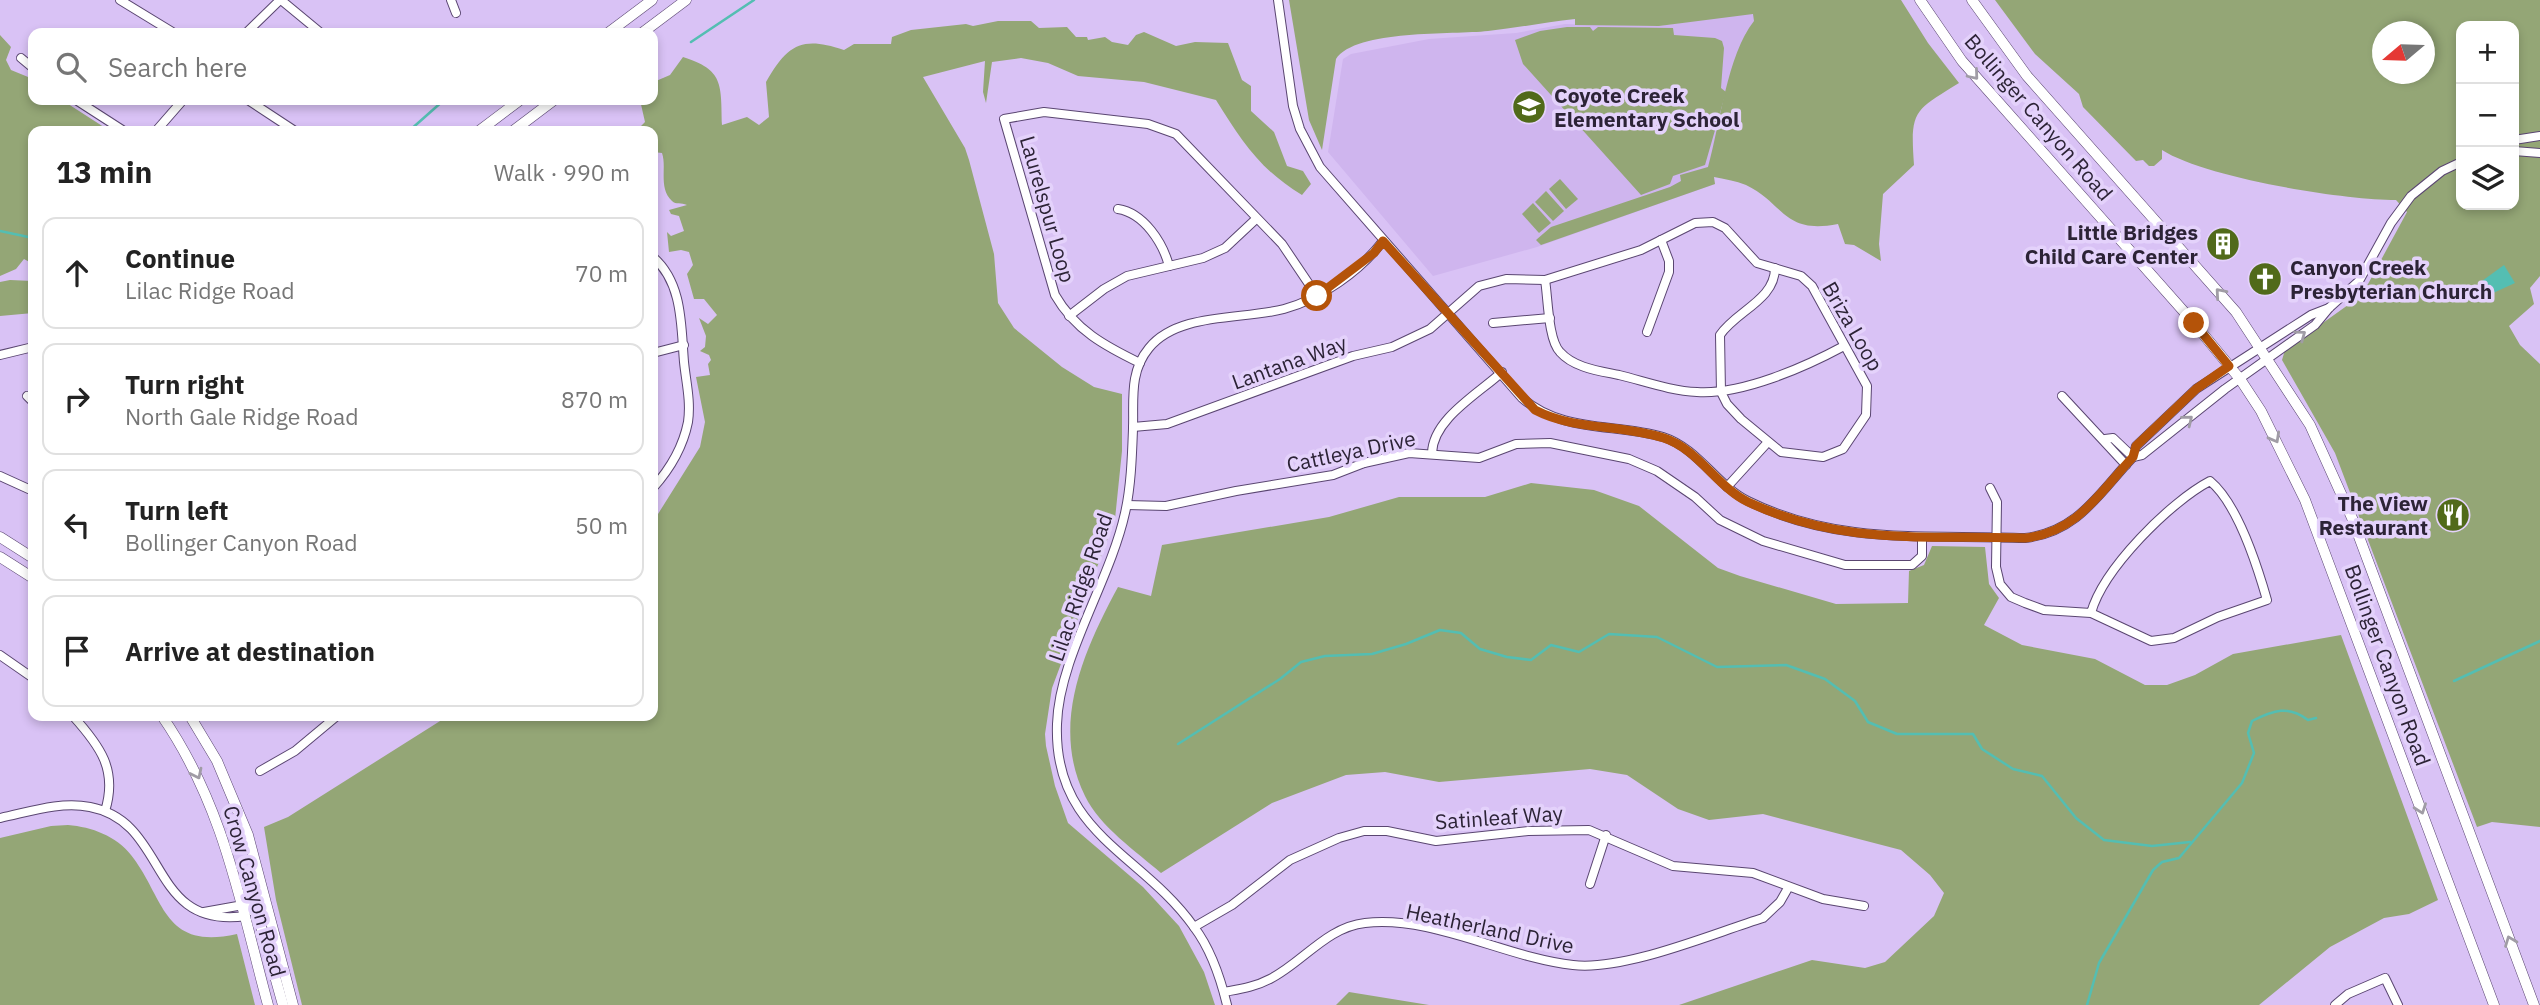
<!DOCTYPE html>
<html lang="en">
<head>
<meta charset="utf-8">
<style>
  :root { --surface:#fff; --page:#f2f2f2; --text:#222; --muted:#767676; --line:#e0e0e0 }
  body { margin:0; font-family:"IBM Plex Sans",sans-serif; background:var(--page); color:var(--text) }
  .controls { position:absolute; right:21px; top:21px; display:grid; overflow:hidden; border-radius:14px; box-shadow:0 4px 10px #0003 }
  .controls button { width:63px; height:63px; display:grid; place-items:center; padding:0; border:0; border-bottom:2px solid var(--line); background:var(--surface); color:var(--text); font:35px sans-serif }
  .compass { position:absolute; left:2372px; top:21px; width:63px; height:63px; border-radius:50%; background:var(--surface); box-shadow:0 4px 10px #0003; rotate:251deg }
  .stop { position:absolute; width:21px; height:21px; margin:-16px; border:5px solid #b45309; border-radius:50%; background:#fff }
  .stop.end { background:#b45309; border-color:#fff; box-shadow:0 2px 7px #0008 }
  .list { margin:0; padding:0; list-style:none }
  h2 { display:flex; justify-content:space-between; align-items:center; height:91px; margin:0; padding:0 28px; font-size:30px }
  h2 small { font-size:23px; font-weight:400; color:var(--muted) }
  .list li { display:grid; grid-template-columns:46px 1fr auto; gap:21px; align-items:center; box-sizing:border-box; height:112px; margin:0 14px 14px; padding:0 14px; border:2px solid var(--line); border-radius:14px }
  .list b { display:block; font-size:26px; white-space:nowrap }
  .list p { margin:0; font-size:23px; white-space:nowrap; color:var(--muted) }
  .list em { font-size:23px; font-style:normal; color:var(--muted) }
  .icon { flex:none; width:38px; height:38px; fill:none; stroke:currentColor; stroke-width:2; stroke-linecap:round; stroke-linejoin:round }
  .map { position:relative; flex:none; width:2540px; height:1005px; overflow:hidden }
  .search { position:absolute; background:var(--surface); box-shadow:0 4px 10px #0003; left:28px; top:28px; width:630px; height:77px; display:flex; align-items:center; gap:18px; box-sizing:border-box; padding:0 24px; border-radius:14px; color:var(--muted); font-size:26px }
  .panel { position:absolute; background:var(--surface); box-shadow:0 4px 10px #0003; left:28px; top:126px; width:630px; height:595px; border-radius:14px }
  .map>svg:first-child { display:block }
  .built { fill:#cfb5ee }
  .green { fill:#94a676; fill-rule:evenodd }
  .water { fill:#54beb2 }
  .lines { fill:none; stroke-linecap:round; stroke-linejoin:round }
  .stream { stroke:#54beb2; stroke-width:2.5 }
  .minor-casing { stroke:#5a4671; stroke-width:10 }
  .major-casing { stroke:#5a4671; stroke-width:11 }
  .minor { stroke:#fff; stroke-width:8 }
  .major { stroke:#fff; stroke-width:10 }
  .oneway { stroke:#a09ca5 }
  .route { stroke:#b45309; stroke-width:9 }
  .labels { text-anchor:middle; dominant-baseline:central; stroke-width:7; stroke-linejoin:round; paint-order:stroke }
  .poi-label { font-size:21px; font-weight:bold; fill:#2c2336; stroke:#e4d2fb; text-anchor:start }
  .street-label { font-size:21px; fill:#2c2336; stroke:#e4d2fb }
</style>
</head>
<body>
<div class="map">
<svg width="2540" height="1005" viewBox="0 0 2540 1005">
  <rect width="100%" height="100%" fill="#d9c2f5"/>
  <polygon class="built" points="1748,13 1755,15 1754,22 1745,34 1709,167 1715,184 1537,247 1433,276 1328,152 1343,59 1351,54 1429,39 1516,33 1565,24 1659,26"/>
  <g class="green">
    <path d="M1289,0H1901L1928,43L1959,83C1914,111 1910,110 1914,165L1883,194L1879,244L1881,261L1854,245L1845,244L1838,224C1783,235 1784,203 1746,185C1736,181 1724,179 1714,177L1715,184L1541,245L1536,240L1551,227L1670,187L1681,181L1680,175L1708,167C1720,125 1727,55 1754,21L1753,14L1659,26L1575,25V19C1546,22 1517,28 1488,31C1453,35 1356,29 1336,59L1322,150L1309,120Z"/>
    <path d="M1995,0H2540V276L2530,288L2534,304L2509,326L2520,345L2540,364V827L2492,822L2477,827L2335,453L2282,360L2285,350L2355,300L2368,284L2407,212L2396,200C2343,200 2206,178 2162,150V159L2154,166H2149L2143,160L2136,161L2083,107L2079,94L2035,54ZM2461,26H2514V205H2461ZM2382,32H2424V74H2382Z"/>
    <path d="M998,21H1031L1039,28L1067,27L1076,37H1087L1088,40L1105,37L1112,42L1128,45L1136,35L1144,32L1176,46L1195,42L1228,43L1242,80L1251,86V111L1274,132L1287,166L1303,171L1311,184L1302,195C1259,169 1242,141 1216,100L1144,82L1078,76L1048,63L1021,58L992,62L986,103L983,92L985,61L923,77L965,148L969,160L994,254L998,303L1014,328L1062,367L1094,387L1122,394V451L1115,519L1052,688L1045,734L1046,746L1055,786L1068,823L1143,887L1179,926L1204,972L1215,1005H302L276,900L264,827L288,817L448,716H653V522L700,447L705,422L696,377L710,375L708,364L711,360L709,355L700,351L705,347L706,336L699,318L708,324L717,315L704,299H694L687,274L693,265L689,252L681,250L669,252L667,232L671,236L684,231L679,216L671,214L669,210L687,205C681,202 676,205 672,201C658,188 667,167 662,153L653,152V131H640V127L645,122L640,100H653L656,81L670,75L683,57C724,70 721,84 722,125L747,117L759,125L769,117L766,82C788,44 802,36 844,50L854,44H891L892,37L911,30L966,24L973,26Z"/>
    <polygon points="1567,27 1590,27 1593,31 1598,27 1673,28 1674,35 1715,38 1722,41 1724,48 1721,88 1726,92 1705,165 1673,176 1670,184 1641,195 1523,64 1515,40 1540,31"/>
    <polygon points="0,35 11,47 6,60 11,70 33,79 33,100 62,100 110,131 33,131 33,264 24,259 16,269 0,276"/>
    <polygon points="1560,179 1578,199 1566,209 1549,189"/>
    <polygon points="1546,191 1564,211 1553,221 1535,202"/>
    <polygon points="1533,203 1551,223 1539,233 1522,214"/>
    <polygon points="10,280 33,281 33,313 0,316 0,282"/>
    <path d="M1531,483L1594,490L1639,506L1718,568L1740,576L1836,604L1908,603L1909,571L1924,565L1932,546L1985,547L1989,584L1999,598L1984,625L2022,645L2095,659L2145,685H2167L2195,675L2233,654L2341,635L2438,900L2409,914L2384,918L2330,947L2259,1005H1679L1812,960L1865,968L1885,962L1934,916L1944,893L1930,875L1901,850L1763,814L1709,820L1678,809L1627,775L1590,769L1439,782L1385,772L1346,775L1272,803L1161,873C1136,851 1100,827 1085,796C1050,725 1084,650 1118,587L1151,596L1162,545L1329,517L1399,497H1485Z"/>
    <path d="M68,825C92,827 116,836 131,855C165,898 162,951 237,934L255,1005H0V838L51,826Z"/>
    <polygon points="1349,992 1429,1005 1336,1005"/>
  </g>
  <polygon class="water" points="2504,265 2515,283 2491,294 2482,281"/>
  <g class="lines">
    <g class="stream">
      <polyline points="541,33 553,30"/>
      <polyline points="691,42 754,0"/>
      <polyline points="409,131 444,100"/>
      <polyline points="0,231 33,238"/>
      <polyline points="2454,681 2540,641"/>
      <polyline points="1178,744 1280,679 1301,662 1325,656 1372,654 1406,644 1440,630 1461,633 1480,649 1507,657 1531,660 1551,645 1579,652 1609,634 1657,637 1717,667 1786,665 1825,679 1855,701 1868,722 1897,734 1973,734 1982,749 2013,769 2042,776 2076,818 2104,840 2152,846 2190,842"/>
      <path d="M2087,1005L2099,963L2153,870L2162,862L2179,858L2242,783L2254,753L2248,733L2252,721C2274,710 2288,705 2308,720L2316,718"/>
    </g>
    <g class="minor-casing">
      <g id="minor">
        <polyline points="120,0 174,33"/>
        <polyline points="281,0 321,33"/>
        <polyline points="451,0 456,13"/>
        <path d="M1278,0L1293,106L1300,129L1320,167L1522,398C1562,433 1615,423 1663,437C1698,448 1717,486 1748,501C1839,546 1928,534 2025,538C2078,532 2099,493 2133,457L2136,446L2196,389L2311,315L2329,308"/>
        <polyline points="246,33 280,0"/>
        <polyline points="21,58 33,68"/>
        <polyline points="76,100 124,131"/>
        <polyline points="248,100 295,131"/>
        <polyline points="156,131 183,100"/>
        <polyline points="2514,140 2540,136"/>
        <polyline points="2514,151 2540,153"/>
        <path d="M1118,209C1144,213 1163,243 1169,266"/>
        <path d="M653,257C683,283 681,326 684,362C686,382 691,401 688,422C683,447 670,469 653,488"/>
        <path d="M1545,280C1548,297 1548,340 1560,352C1574,368 1600,371 1619,375C1644,381 1671,391 1697,392C1742,395 1805,367 1844,346"/>
        <polyline points="1069,316 1104,289 1127,276 1203,258 1225,248 1256,219"/>
        <polyline points="1493,323 1550,318"/>
        <polyline points="1647,332 1669,272 1669,261 1661,240"/>
        <polyline points="653,353 684,345"/>
        <polyline points="0,355 33,347"/>
        <path d="M1140,363C1105,346 1075,330 1055,295L1004,119L1044,112L1148,124L1176,134L1282,244L1317,296"/>
        <polyline points="27,396 33,402"/>
        <polyline points="2062,396 2126,465"/>
        <path d="M1133,427L1167,424L1353,356L1392,347L1430,329L1479,286L1506,279L1545,280L1641,250L1695,223L1713,222L1725,228L1757,263L1801,276L1812,286L1867,386L1866,415L1843,449L1823,457L1781,452L1741,419L1727,404L1721,392L1720,335C1736,311 1775,300 1775,268"/>
        <polyline points="2105,439 2113,438 2133,457"/>
        <polyline points="1358,449 1364,463"/>
        <path d="M1432,453C1433,419 1478,394 1502,372"/>
        <polyline points="2133,457 2142,455 2225,389 2315,325 2329,308 2359,281 2391,223 2411,196 2442,171 2461,162"/>
        <polyline points="0,476 33,491"/>
        <polyline points="1727,487 1768,442"/>
        <path d="M1990,488L1997,502L1996,567L2000,584L2011,597L2025,603L2044,610L2091,613L2151,641L2174,638L2218,617L2267,600C2257,565 2238,504 2210,481C2170,502 2103,569 2091,613"/>
        <polyline points="1127,505 1166,506 1236,491 1333,475 1364,463 1409,453 1479,458 1516,444 1550,443 1629,459 1657,471 1695,497 1720,520 1763,541 1845,565 1912,565 1922,556 1922,538"/>
        <polyline points="0,655 33,678"/>
        <path d="M73,716C100,746 118,770 105,811"/>
        <polyline points="260,771 295,751 337,716"/>
        <path d="M0,818C29,812 60,801 90,807C170,822 147,930 246,916"/>
        <polyline points="1590,884 1606,835"/>
        <polyline points="204,912 243,905"/>
        <polyline points="1194,927 1232,905 1290,860 1339,838 1364,831 1387,831 1436,841 1528,831 1589,830 1673,866 1753,873 1823,899 1864,906"/>
        <path d="M1224,992C1240,989 1255,987 1270,979C1302,963 1327,927 1365,923C1433,915 1506,958 1573,965C1625,971 1711,934 1763,918L1780,902L1788,888"/>
        <path d="M1227,1005C1221,980 1210,948 1194,927C1142,853 1053,834 1057,724C1059,657 1110,581 1125,513C1131,487 1132,456 1133,429C1134,400 1129,372 1149,348C1178,312 1243,320 1284,309C1321,299 1360,271 1383,241"/>
        <polyline points="2335,1005 2348,994 2385,978 2398,1005"/>
      </g>
    </g>
    <g class="major-casing">
      <g id="major">
        <polyline points="1920,0 1962,61 2194,323 2240,379 2261,411 2305,500 2494,1005"/>
        <polyline points="1972,0 2027,76 2236,312 2310,425 2352,518 2534,1005"/>
        <polyline points="608,33 652,0"/>
        <polyline points="642,33 686,0"/>
        <polyline points="479,131 520,100"/>
        <polyline points="513,131 554,100"/>
        <polyline points="0,537 33,558"/>
        <polyline points="0,557 33,578"/>
        <path d="M162,716C224,806 240,902 268,1005"/>
        <polyline points="190,716 217,761 248,835 293,1005"/>
        <polyline points="243,905 250,907 258,916 283,1005"/>
      </g>
    </g>
    <use href="#minor" class="minor"/>
    <use href="#major" class="major"/>
  </g>
  <defs><path id="oneway-chevron" d="M-2-3.5L2.5 0L-2 3.5" fill="none" stroke-width="1.6" stroke-linecap="round" stroke-linejoin="round" transform="scale(1.75)"/></defs>
  <g class="oneway">
    <use href="#oneway-chevron" transform="translate(1974 75) rotate(50)"/>
    <use href="#oneway-chevron" transform="translate(2220 293) rotate(-131)"/>
    <use href="#oneway-chevron" transform="translate(2301 335) rotate(-36)"/>
    <use href="#oneway-chevron" transform="translate(2188 420) rotate(-39)"/>
    <use href="#oneway-chevron" transform="translate(2275 438) rotate(61)"/>
    <use href="#oneway-chevron" transform="translate(197 774) rotate(64)"/>
    <use href="#oneway-chevron" transform="translate(2421 809) rotate(70)"/>
    <use href="#oneway-chevron" transform="translate(2510 941) rotate(-111)"/>
  </g>
  <g class="lines">
    <path class="route" d="M1317,296L1374,253L1383,241L1535,410C1575,431 1622,424 1664,438C1698,449 1717,487 1748,502C1842,546 1926,535 2025,538C2078,532 2099,493 2133,457L2136,446L2196,389L2229,366L2194,323"/>
  </g>
  <defs>
    <g id="school-disc" transform="scale(1.75)"><circle r="9.5" fill="#516a1a" stroke="#e4d2fb"/><path d="M0-5L7-2L0 1L-7-2ZM-4 1L0 2.5L4 1V4Q0 6-4 4Z" fill="#fff"/></g>
    <g id="building-disc" transform="scale(1.75)"><circle r="9.5" fill="#516a1a" stroke="#e4d2fb"/><path d="M-4-6H4V6H1V3H-1V6H-4ZM-2.5-4.3h1.7v1.8h-1.7ZM.8-4.3h1.7v1.8H.8ZM-2.5-1h1.7V.8h-1.7ZM.8-1h1.7V.8H.8Z" fill="#fff"/></g>
    <g id="church-disc" transform="scale(1.75)"><circle r="9.5" fill="#516a1a" stroke="#e4d2fb"/><path d="M-1.2-6h2.4v3.5h3.3v2.4h-3.3V6h-2.4V-.1h-3.3v-2.4h3.3Z" fill="#fff"/></g>
    <g id="restaurant-disc" transform="scale(1.75)"><circle r="9.5" fill="#516a1a" stroke="#e4d2fb"/><path d="M-5-6h1v4h1v-4h1v4h1v-4h1v5L-1.5 .5V6h-2V.5L-5-1ZM5-6V6H3V1.5H1.5Q1.5-4 5-6Z" fill="#fff"/></g>
  </defs>
  <g fill-rule="evenodd">
    <use href="#school-disc" x="1529" y="107"/>
    <use href="#building-disc" x="2223" y="244"/>
    <use href="#church-disc" x="2265" y="279"/>
    <use href="#restaurant-disc" x="2453" y="515"/>
  </g>
  <g class="labels">
    <g class="poi-label">
      <text x="1554" y="95">Coyote Creek<tspan x="1554" dy="24">Elementary School</tspan></text>
      <text x="2198" y="232" text-anchor="end">Little Bridges<tspan x="2198" dy="24">Child Care Center</tspan></text>
      <text x="2290" y="267">Canyon Creek<tspan x="2290" dy="24">Presbyterian Church</tspan></text>
      <text x="2428" y="503" text-anchor="end">The View<tspan x="2428" dy="24">Restaurant</tspan></text>
    </g>
    <g class="street-label">
      <text transform="translate(2039 117) rotate(49)">Bollinger Canyon Road</text>
      <text transform="translate(1048 209) rotate(74)">Laurelspur Loop</text>
      <text transform="translate(1853 326) rotate(60)">Briza Loop</text>
      <text transform="translate(1289 362) rotate(-20)">Lantana Way</text>
      <text transform="translate(1351 451) rotate(-12)">Cattleya Drive</text>
      <text transform="translate(1080 587) rotate(-71)">Lilac Ridge Road</text>
      <text transform="translate(2388 665) rotate(70)">Bollinger Canyon Road</text>
      <text transform="translate(1499 817) rotate(-4)">Satinleaf Way</text>
      <text transform="translate(255 891) rotate(74)">Crow Canyon Road</text>
      <text transform="translate(1490 928) rotate(12)">Heatherland Drive</text>
    </g>
  </g>
</svg>
<div class="controls">
<button>+</button>
<button>−</button>
<button><svg class="icon" aria-label="layers" viewBox="0 0 24 24"><path d="M12 4l9 5-9 5-9-5zM3 14l9 5 9-5"/></svg></button>
</div>
<svg class="compass" viewBox="-18 -18 36 36"><path d="M0-13l5 13h-10z" fill="#e53935"/><path d="M0 13l5-13h-10z" fill="#767676"/></svg>
<div class="stop" style="left:1317px;top:296px"></div>
<div class="stop end" style="left:2194px;top:323px"></div>
<div class="search"><svg class="icon" aria-label="search" viewBox="0 0 24 24"><circle cx="10" cy="10" r="6"/><path d="M15 15l6 6"/></svg>Search here</div>
<section class="panel">
<h2>13 min<small>Walk · 990 m</small></h2>
<ul class="list">
<li><svg class="icon" aria-label="ahead" viewBox="0 0 24 24"><path d="M12 20V5M6 11l6-6 6 6"/></svg><div><b>Continue</b><p>Lilac Ridge Road</p></div><em>70 m</em></li>
<li><svg class="icon" aria-label="right" viewBox="0 0 24 24"><path d="M7 20v-9h11M14 6l5 5-5 5"/></svg><div><b>Turn right</b><p>North Gale Ridge Road</p></div><em>870 m</em></li>
<li><svg class="icon" aria-label="left" viewBox="0 0 24 24"><path d="M17 20v-9H6M10 6l-5 5 5 5"/></svg><div><b>Turn left</b><p>Bollinger Canyon Road</p></div><em>50 m</em></li>
<li><svg class="icon" aria-label="arrive" viewBox="0 0 24 24"><path d="M6 21V4h12l-3 4 3 4H6"/></svg><div><b>Arrive at destination</b></div></li>
</ul>
</section>
</div>
</body>
</html>
